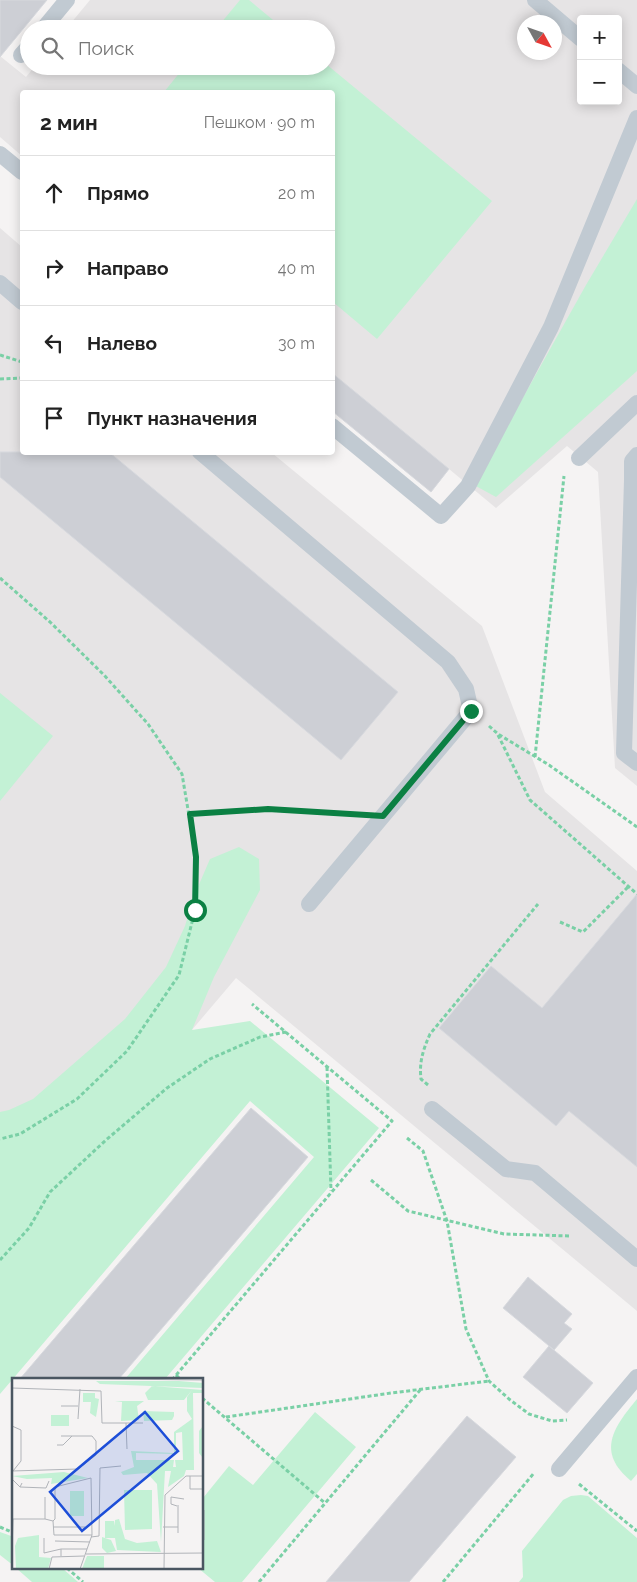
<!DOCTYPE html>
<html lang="ru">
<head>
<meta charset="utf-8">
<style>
  :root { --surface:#fff; --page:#f2f2f2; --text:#222; --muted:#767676; --line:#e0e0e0 }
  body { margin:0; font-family:Raleway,sans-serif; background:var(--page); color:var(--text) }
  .controls { position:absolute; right:15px; top:15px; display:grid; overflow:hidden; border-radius:5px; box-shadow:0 2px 12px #0003 }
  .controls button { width:45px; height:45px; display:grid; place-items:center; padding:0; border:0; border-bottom:1px solid var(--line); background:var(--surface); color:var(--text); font:25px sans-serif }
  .compass { position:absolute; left:517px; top:15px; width:45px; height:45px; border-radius:50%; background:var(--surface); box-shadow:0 2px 12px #0003; rotate:130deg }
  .stop { position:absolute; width:15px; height:15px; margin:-11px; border:4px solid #0b8043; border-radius:50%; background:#fff }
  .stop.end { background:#0b8043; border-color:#fff; box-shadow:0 1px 5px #0008 }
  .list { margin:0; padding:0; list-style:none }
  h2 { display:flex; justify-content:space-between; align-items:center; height:65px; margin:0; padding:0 20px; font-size:21px }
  h2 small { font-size:16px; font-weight:400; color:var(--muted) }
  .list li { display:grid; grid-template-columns:32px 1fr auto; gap:15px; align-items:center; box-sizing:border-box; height:75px; padding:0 20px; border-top:1px solid var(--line) }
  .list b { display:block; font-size:19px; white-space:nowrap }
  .list em { font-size:16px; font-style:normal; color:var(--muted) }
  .icon { flex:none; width:28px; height:28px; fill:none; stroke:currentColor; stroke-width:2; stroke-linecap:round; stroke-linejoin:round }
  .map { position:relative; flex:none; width:637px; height:1582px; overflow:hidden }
  .search { position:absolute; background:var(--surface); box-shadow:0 2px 12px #0003; left:20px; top:20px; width:315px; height:55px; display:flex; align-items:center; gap:12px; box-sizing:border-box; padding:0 18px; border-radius:28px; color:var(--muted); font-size:19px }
  .panel { position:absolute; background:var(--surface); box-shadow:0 2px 12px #0003; left:20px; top:90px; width:315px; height:365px; border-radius:5px }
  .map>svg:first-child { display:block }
  .education { fill:#e6e4e5; fill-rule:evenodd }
  .green { fill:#c3f1d5 }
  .building { fill:#cdcfd5; stroke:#d7d9de }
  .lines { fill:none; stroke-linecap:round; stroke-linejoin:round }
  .path { stroke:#7ad0a6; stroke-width:3; stroke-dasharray:4 2.5; stroke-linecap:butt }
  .lane { stroke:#c1cad2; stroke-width:16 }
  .route { stroke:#0b8043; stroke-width:6 }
  .inset-road { fill:none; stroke:#b1b4b9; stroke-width:1 }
  .view { fill:#1d4ed8; fill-opacity:0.15; stroke:#1d4ed8; stroke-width:2.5 }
  .inset-edge { fill:none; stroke:#4a5661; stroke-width:2.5 }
</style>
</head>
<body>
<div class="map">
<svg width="637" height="1582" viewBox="0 0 637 1582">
  <rect width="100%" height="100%" fill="#f5f3f3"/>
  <g class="education">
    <path d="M90,0H637V786L615,768L598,472L567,446L496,508L449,469L431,492L333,411L332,92H22V156L0,137V56L26,77L35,66H326V29H66ZM581,19H618V101H581ZM524,22H554V52H524Z"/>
    <polygon points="0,228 22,247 22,452 272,453 482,626 545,792 637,871 637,1311 236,978 0,1256"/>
  </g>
  <g class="green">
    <polygon points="240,0 249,0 284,29 216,29"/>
    <polygon points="326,64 492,201 377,339 333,302 332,92 164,92 185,66 326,66"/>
    <polygon points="637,199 637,371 496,497 474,485 586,285"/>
    <polygon points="0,693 53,736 0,801"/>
    <polygon points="239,847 259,859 260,890 214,977 192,1030 250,1021 379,1128 165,1379 125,1379 314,1157 250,1101 0,1394 0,1112 9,1110 33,1099 125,1019 166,967 185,926 194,896 210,859"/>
    <path d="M637,1399V1474L631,1481C596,1452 613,1428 637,1399Z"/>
    <polygon points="315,1412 356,1447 242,1582 215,1582 198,1568 202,1568 203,1498 229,1466 253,1485"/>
    <polygon points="581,1495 588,1496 637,1538 637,1582 519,1582 523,1577 522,1551 563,1500 571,1496"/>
    <polygon points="0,1532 14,1537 14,1566 0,1555"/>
    <polygon points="16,1568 62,1568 78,1582 32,1582"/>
  </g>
  <g class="building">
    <polygon points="0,0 47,0 0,57"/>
    <polygon points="332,373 449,469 431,492 332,411"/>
    <polygon points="0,452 109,452 398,692 341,760 0,477"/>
    <polygon points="637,894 637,1167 569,1111 556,1126 439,1028 491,966 542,1008"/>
    <polygon points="251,1108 308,1157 267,1205 118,1380 19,1380"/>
    <polygon points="528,1277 572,1314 564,1323 572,1329 554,1350 503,1308"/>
    <polygon points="549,1346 593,1383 567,1413 523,1377"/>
    <polygon points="467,1416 516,1457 491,1486 409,1582 326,1582"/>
  </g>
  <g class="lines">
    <g class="path">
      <polyline points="0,355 22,362"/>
      <polyline points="0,379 22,378"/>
      <polyline points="0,578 50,622 104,675 148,724 182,774 196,857 195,910 179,975 127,1051 77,1099 20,1134 0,1139"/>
      <polyline points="489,726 498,734 549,765 637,827"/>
      <polyline points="498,735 530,800 637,894"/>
      <polyline points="535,757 564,476"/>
      <polyline points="190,814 268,809 352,814"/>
      <polyline points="560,922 583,932 629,886"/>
      <polyline points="327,1067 331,1191"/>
      <path d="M428,1085L421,1079C419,1062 423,1050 430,1034L538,904"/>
      <polyline points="407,1138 423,1151 447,1221 466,1329 489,1381 509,1399 529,1414 552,1421 567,1420"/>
      <polyline points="371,1180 408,1211 504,1234 571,1236"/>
      <polyline points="0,1260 29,1228 50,1192 106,1140 167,1088 210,1059 260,1037 286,1032"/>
      <polyline points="176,1375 181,1380"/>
      <polyline points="172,1380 392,1121 252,1004"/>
      <polyline points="202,1398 325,1503"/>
      <polyline points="226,1417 391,1393 489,1381"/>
      <polyline points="579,1484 637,1531"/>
      <polyline points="0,1527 14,1533"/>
      <polyline points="67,1568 83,1582"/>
      <polyline points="259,1582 421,1389"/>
      <polyline points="443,1582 534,1473"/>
    </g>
    <g class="lane">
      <polyline points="535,0 581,39"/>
      <polyline points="43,29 67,0"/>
      <polyline points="21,55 29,46"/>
      <polyline points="618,70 637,86"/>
      <polyline points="0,154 22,172"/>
      <polyline points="0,283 22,302"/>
      <polyline points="332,426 441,516 468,486 551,327 637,118"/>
      <polyline points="200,452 448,662 466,689 471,711 309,904"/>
      <polyline points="637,455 632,461 632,480 624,753 637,763"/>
      <polyline points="579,458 637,403"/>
      <polyline points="432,1109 506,1169 535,1173 637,1259"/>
      <polyline points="559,1469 637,1377"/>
    </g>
  </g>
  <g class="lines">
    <polyline class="route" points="195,910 196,857 190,814 268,809 383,816 471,711"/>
  </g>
  <g transform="translate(12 1378)">
    <rect width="191" height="191" fill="#f5f3f3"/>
    <path d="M84,3H167L191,5V10L88,6ZM140,8L191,12V15H181L182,92H174L172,98L156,109L159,93H153L149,164L145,106L135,95L111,97L109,94L122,89L119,73L162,75V54L180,41L175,33V19L180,12L172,22H136L133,15ZM170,54L171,82H163L164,89H161L162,82H124V75L164,76V55ZM71,15H83V20L87,21L84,39L78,35L79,24H71ZM103,23H132L125,28L127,42L109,43L110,24ZM131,33L162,34V38L160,42L132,43ZM39,37H57V48H39ZM191,48V80L187,75V53ZM52,94L76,100L39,106L40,100L15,101L0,98ZM112,112H140V151L113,152ZM58,113H72V138H58ZM107,141L113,161L125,165L145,163L149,174L105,172L103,160H93V143H102L103,148V142ZM27,157V179L39,180L36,191H4L3,168L6,160ZM90,159L99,162L104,173L95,175L90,170ZM75,178H92V191H70Z" fill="#c3f1d5" fill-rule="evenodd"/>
    <path class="inset-road" d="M4,0L192,2M0,10L89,13L90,45H131M49,28H66M66,41L68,11M114,45L115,71M0,48L9,52V83L1,93M45,67H51L60,58M0,93L66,91L84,77V63L80,58H49M178,98V111H192M0,101L8,109L10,105M8,109L34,110L37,103M165,128L159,126V119L172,121M192,132V162M0,141H33V119M33,141L41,143L42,157H80M41,143L43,141V109L79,100L80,157L68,191M41,149H73M151,149H166M166,155V127M79,159L87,158L88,90L109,88M32,160V175L49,171V178M43,163L78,164M49,171H75M0,175L1,141M74,176L192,175M37,191L40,179L72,178M152,191L153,117L174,98H192"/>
    <path class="view" d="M133,34L166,73L70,153L38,114Z"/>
    <rect width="191" height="191" class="inset-edge"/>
  </g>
</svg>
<div class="controls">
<button>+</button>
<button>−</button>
</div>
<svg class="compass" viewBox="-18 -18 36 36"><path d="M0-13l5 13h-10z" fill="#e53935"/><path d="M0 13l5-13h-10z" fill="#767676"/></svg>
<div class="stop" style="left:195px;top:910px"></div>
<div class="stop end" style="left:471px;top:711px"></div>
<div class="search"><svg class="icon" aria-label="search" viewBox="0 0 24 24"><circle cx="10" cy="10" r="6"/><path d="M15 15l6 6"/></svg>Поиск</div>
<section class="panel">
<h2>2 мин<small>Пешком · 90 m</small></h2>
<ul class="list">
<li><svg class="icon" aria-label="ahead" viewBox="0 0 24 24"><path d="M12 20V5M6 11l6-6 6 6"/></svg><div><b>Прямо</b></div><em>20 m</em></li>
<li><svg class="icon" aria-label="right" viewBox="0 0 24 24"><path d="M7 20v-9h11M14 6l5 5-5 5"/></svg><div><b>Направо</b></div><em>40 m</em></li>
<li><svg class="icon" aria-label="left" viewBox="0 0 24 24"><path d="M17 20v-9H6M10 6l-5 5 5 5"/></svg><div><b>Налево</b></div><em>30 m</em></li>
<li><svg class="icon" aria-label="arrive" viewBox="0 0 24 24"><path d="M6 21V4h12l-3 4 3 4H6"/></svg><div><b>Пункт назначения</b></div></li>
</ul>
</section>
</div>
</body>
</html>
